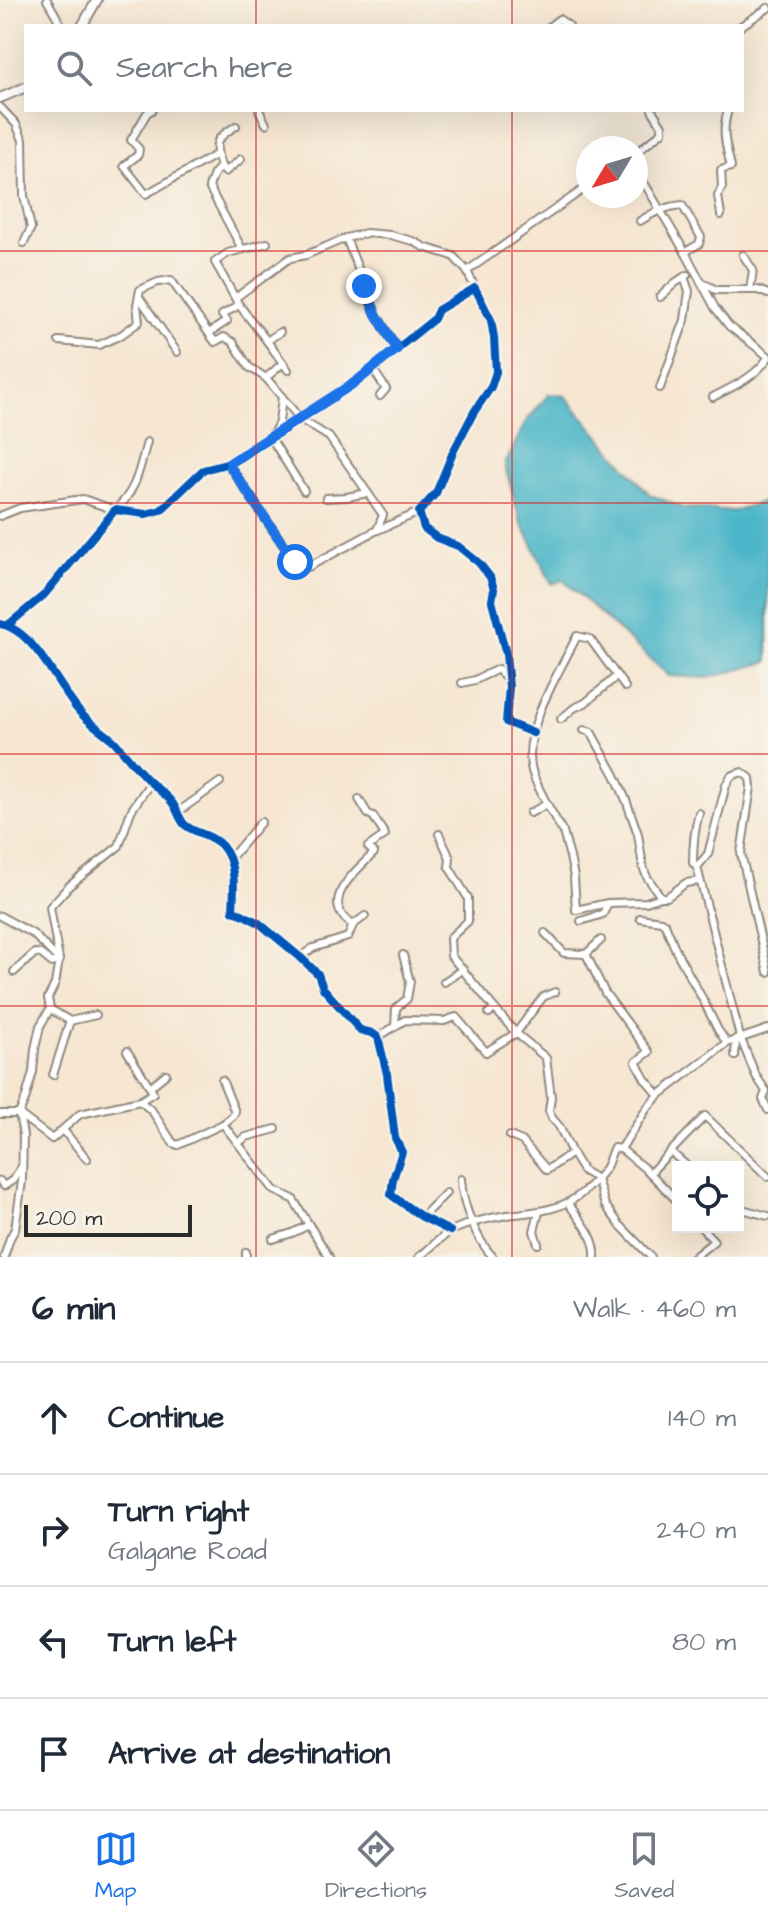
<!DOCTYPE html>
<html lang="en">
<head>
<meta charset="utf-8">
<style>
  :root { --surface:#fff; --page:#f6f6f7; --text:#1f2937; --muted:#747a83; --line:#e0e1e3; --accent:#1a73e8 }
  body { margin:0; font-family:"Architects Daughter",sans-serif; background:var(--page); color:var(--text) }
  .controls { position:absolute; right:24px; bottom:24px; display:grid; overflow:hidden; border-radius:0px; box-shadow:0 8px 32px #0002 }
  .controls button { width:72px; height:72px; display:grid; place-items:center; padding:0; border:0; border-bottom:2px solid var(--line); background:var(--surface); color:var(--text); font:40px sans-serif }
  .compass { position:absolute; left:576px; top:136px; width:72px; height:72px; border-radius:50%; background:var(--surface); box-shadow:0 8px 32px #0002; rotate:232deg }
  .scale { position:absolute; left:24px; bottom:20px; width:168px; box-sizing:border-box; padding-left:8px; border:4px solid #2b2b2b; border-top:0; font-size:22px; line-height:28px; white-space:nowrap; color:#2b2b2b; -webkit-text-stroke:6px #f7f3e8; paint-order:stroke }
  .stop { position:absolute; width:24px; height:24px; margin:-18px; border:6px solid #1a73e8; border-radius:50%; background:#fff }
  .stop.end { background:#1a73e8; border-color:#fff; box-shadow:0 2px 8px #0008 }
  .list { margin:0; padding:0; list-style:none }
  h2 { display:flex; justify-content:space-between; align-items:center; height:104px; margin:0; padding:0 32px; font-size:34px }
  h2 small { font-size:26px; font-weight:400; color:var(--muted) }
  .list li { display:grid; grid-template-columns:52px 1fr auto; gap:24px; align-items:center; box-sizing:border-box; height:112px; padding:0 32px; border-top:2px solid var(--line) }
  .list b { display:block; font-size:30px; white-space:nowrap }
  .list p { margin:0; font-size:26px; white-space:nowrap; color:var(--muted) }
  .list em { font-size:26px; font-style:normal; color:var(--muted) }
  .icon { flex:none; width:44px; height:44px; fill:none; stroke:currentColor; stroke-width:2; stroke-linecap:round; stroke-linejoin:round }
  .map { position:relative; flex:none; width:768px; height:1257px; overflow:hidden }
  .search { position:absolute; background:var(--surface); box-shadow:0 8px 32px #0002; left:24px; right:24px; top:24px; height:88px; display:flex; align-items:center; gap:20px; box-sizing:border-box; padding:0 28px; border-radius:0px; color:var(--muted); font-size:30px }
  .sheet { height:552px; background:var(--surface) }
  nav { display:flex; justify-content:space-around; align-items:center; box-sizing:border-box; height:112px; border-top:2px solid var(--line); background:var(--surface); font-size:22px; color:var(--muted) }
  nav a { display:grid; justify-items:center; gap:4px }
  nav .on { color:var(--accent) }
  .map>svg:first-child { display:block }
  .water { fill:#4bb6c9; stroke:#3b707a; stroke-width:2 }
  .lines { fill:none; stroke-linecap:round; stroke-linejoin:round }
  .minor-casing { stroke:#90887e; stroke-width:10 }
  .tertiary-casing { stroke:#90887e; stroke-width:12 }
  .minor { stroke:#fff; stroke-width:6 }
  .tertiary { stroke:#fff; stroke-width:8 }
  .cycleway-casing { stroke:#f7f3e8; stroke-width:13 }
  .cycleway { stroke:#0057b8; stroke-width:8 }
  .route { stroke:#1a73e8; stroke-width:10 }
  .grid { fill:none; stroke:#d62828; stroke-width:2; stroke-opacity:0.55 }
</style>
</head>
<body>
<div class="map">
<svg width="768" height="1257" viewBox="0 0 768 1257">
  <rect width="100%" height="100%" fill="#f7f3e8"/>
  <filter id="ink" filterUnits="userSpaceOnUse"><feTurbulence type="fractalNoise" baseFrequency=".0125" numOctaves="2"/><feDisplacementMap in="SourceGraphic" scale="16" xChannelSelector="R" yChannelSelector="G"/><feConvolveMatrix kernelMatrix="1 2 1 2 8 2 1 2 1" color-interpolation-filters="sRGB"/></filter>
  <filter id="wash" filterUnits="userSpaceOnUse"><feTurbulence type="fractalNoise" baseFrequency=".006" numOctaves="4" result="noise"/><feDisplacementMap in="SourceGraphic" scale="32" xChannelSelector="R" yChannelSelector="G"/><feGaussianBlur stdDeviation="1.8" result="paint"/><feColorMatrix in="noise" values="0 0 0 0 0 0 0 0 0 0 0 0 0 0 0 0 0 1.4 0 .05"/><feComposite in="paint" operator="in"/></filter>
  <g filter="url(#wash)">
    <rect width="100%" height="100%" fill="#f6e6d2"/>
    <polygon class="water" points="549,394 565,396 649,494 683,508 734,511 768,500 768,662 708,678 669,676 563,580 552,584 520,520 505,465 525,423"/>
  </g>
  <g filter="url(#ink)">
    <g class="lines">
      <g class="minor-casing">
        <g id="minor">
          <polyline points="47,0 62,26"/>
          <polyline points="550,26 559,19 569,26"/>
          <polyline points="741,26 768,8"/>
          <polyline points="0,107 16,124 23,140 24,196 31,228 24,243"/>
          <polyline points="152,110 147,113 131,140 139,149 138,155 124,166 146,194 217,154"/>
          <polyline points="259,110 266,124"/>
          <path d="M236,126C215,139 213,142 221,166L214,174L209,187L242,249"/>
          <polyline points="636,153 662,132 662,126 652,110"/>
          <polyline points="221,166 225,172 241,159"/>
          <polyline points="636,169 685,252 715,308 729,326 768,356"/>
          <path d="M721,215L718,196L722,187L721,170L731,167C726,145 721,132 728,110"/>
          <path d="M640,221C652,213 668,206 682,205L701,237L699,244L685,252"/>
          <polyline points="346,238 376,314 397,349"/>
          <polyline points="743,255 753,270 750,290"/>
          <polyline points="467,271 588,186"/>
          <polyline points="701,282 716,290 758,290 768,294"/>
          <polyline points="139,297 177,352"/>
          <polyline points="660,297 675,283 687,275"/>
          <polyline points="235,298 290,258 306,255 346,238 366,233 390,235 413,241 424,247 453,256 467,271 476,290"/>
          <polyline points="239,305 267,341 280,332"/>
          <polyline points="209,333 227,321 222,315 239,305 215,262 228,253 267,243"/>
          <polyline points="59,341 99,345 121,335 139,322 137,305 140,290 158,282 171,280 215,342 224,337 233,342 249,367 266,378 282,397 279,422 271,438 304,491"/>
          <polyline points="267,341 288,370"/>
          <polyline points="372,368 386,389 380,396"/>
          <polyline points="266,378 283,363"/>
          <polyline points="660,388 685,320 689,291 684,277"/>
          <polyline points="282,397 300,419 329,437 383,515 377,530 308,567"/>
          <path d="M713,397C734,386 754,378 768,358"/>
          <polyline points="230,463 231,468 295,562"/>
          <polyline points="326,498 347,497 367,493"/>
          <path d="M0,516L20,508L83,499L115,510C137,490 139,470 147,442"/>
          <polyline points="378,530 419,512"/>
          <path d="M0,624C33,629 57,684 77,709C87,722 102,730 114,741C125,753 135,767 146,778C154,786 162,792 169,799C177,806 178,818 185,825C194,833 213,835 222,846C237,864 234,890 233,911L242,914L259,923L300,957L318,974L323,988L360,1030L372,1033L378,1037L387,1074L395,1138L402,1152L393,1179L391,1195L422,1217L450,1231"/>
          <polyline points="8,625 44,595 115,510 146,514 161,510 203,470 230,463 300,419 357,381 434,319 438,310 475,288 491,320 494,338 496,372 491,387 474,412 453,452 436,493 419,512 424,528 437,538 458,546 479,563 490,577 494,589 492,601 506,654 509,687 506,722 533,733"/>
          <polyline points="462,683 475,680 498,669 503,675 508,676"/>
          <polyline points="561,719 574,708 585,703 617,676"/>
          <polyline points="584,730 591,732 615,775 626,800 638,834 643,867 647,877 661,897 667,897 686,883 700,881"/>
          <path d="M547,804C540,790 530,774 530,757C529,719 560,671 577,636L590,639L625,687"/>
          <polyline points="178,812 220,782"/>
          <polyline points="530,813 547,804 563,832 570,857 574,877 576,910 608,903 646,902 661,897"/>
          <path d="M699,813C694,830 693,845 693,863L697,867L708,854L726,785L731,776L742,772L750,778L751,787L741,853L768,972"/>
          <polyline points="439,834 450,858 449,867 468,898 468,921 450,938 451,956 495,1009"/>
          <polyline points="229,860 261,822"/>
          <polyline points="697,867 740,1037 756,1076 766,1091 763,1099 768,1110"/>
          <polyline points="0,916 33,934 59,960"/>
          <polyline points="640,918 661,921 665,924 677,953 702,998 718,1030 727,1043"/>
          <polyline points="581,921 603,914 608,903"/>
          <path d="M353,925C317,902 355,872 374,853L368,847L385,835L373,816L368,814L359,799"/>
          <polyline points="545,933 564,953 586,954 605,993 649,1052 636,1062 645,1079 659,1095"/>
          <polyline points="586,954 601,940"/>
          <polyline points="300,957 313,948 348,937 353,925 365,916"/>
          <polyline points="14,972 35,953 41,954 52,963 59,960"/>
          <polyline points="444,982 463,969"/>
          <polyline points="555,992 543,997 516,1033 546,1058 551,1097 549,1111 552,1118 559,1126 572,1153 583,1171 597,1179 605,1205 620,1225 651,1257"/>
          <polyline points="50,1009 70,1021 96,1015"/>
          <polyline points="395,1027 396,1008 407,999 410,982 403,955"/>
          <polyline points="378,1037 405,1020 444,1021 456,1017 486,1052 516,1033 495,1009 489,1013"/>
          <polyline points="127,1051 150,1087"/>
          <polyline points="735,1056 736,1039"/>
          <polyline points="53,1075 70,1021"/>
          <polyline points="222,1080 235,1112 232,1117 223,1124"/>
          <polyline points="140,1101 153,1093 150,1087 166,1074"/>
          <polyline points="0,1114 19,1114 52,1139 80,1114 140,1101 152,1111 173,1143 178,1145 223,1124 274,1190 293,1199 329,1257"/>
          <polyline points="63,1130 87,1159"/>
          <polyline points="510,1136 522,1141 547,1170 572,1153"/>
          <polyline points="238,1143 246,1137 276,1129"/>
          <polyline points="621,1149 650,1173 678,1202"/>
          <polyline points="671,1152 688,1167"/>
          <polyline points="650,1173 705,1116 768,1177"/>
          <path d="M461,1179C462,1204 476,1239 493,1257"/>
          <polyline points="0,1181 4,1186 13,1180 22,1166"/>
          <path d="M568,1203C579,1219 597,1237 595,1257"/>
          <polyline points="738,1208 768,1216"/>
          <polyline points="422,1217 446,1193"/>
          <polyline points="273,1239 292,1233 309,1225"/>
          <polyline points="538,1244 534,1231 539,1212"/>
          <polyline points="4,1257 10,1238 15,1229 22,1181 23,1135 19,1114 25,1100 33,1072 35,1049 40,1026 50,1009 48,998 55,984 59,960 50,907 69,886 119,846 131,811 148,786 148,781"/>
          <polyline points="246,1257 246,1252"/>
          <path d="M419,1257C430,1249 441,1236 453,1230C469,1223 489,1218 507,1215C534,1212 561,1211 582,1193C591,1185 602,1175 607,1165C610,1159 610,1154 614,1148L621,1149L647,1108L659,1095L727,1043L768,1029"/>
          <polyline points="694,1257 714,1241 701,1227"/>
        </g>
      </g>
      <g class="tertiary-casing">
        <g id="tertiary">
          <polyline points="82,26 97,0"/>
          <polyline points="0,98 26,87"/>
        </g>
      </g>
      <use href="#minor" class="minor"/>
      <use href="#tertiary" class="tertiary"/>
      <g class="cycleway-casing">
        <g id="cycleway">
          <path d="M0,624C33,629 57,684 77,709C87,722 102,730 114,741C125,753 135,767 146,778C154,786 162,792 169,799C177,806 178,818 185,825C194,833 213,835 222,846C237,864 234,890 233,911L242,914L259,923L300,957L318,974L323,988L360,1030L372,1033L378,1037L387,1074L395,1138L402,1152L393,1179L391,1195L422,1217L450,1231"/>
          <polyline points="8,625 44,595 115,510 146,514 161,510 203,470 230,463 300,419 357,381 434,319 438,310 475,288 491,320 494,338 496,372 491,387 474,412 453,452 436,493 419,512 424,528 437,538 458,546 479,563 490,577 494,589 492,601 506,654 509,687 506,722 533,733"/>
        </g>
      </g>
      <use href="#cycleway" class="cycleway"/>
    </g>
  </g>
  <g class="lines" filter="url(#ink)">
    <polyline class="route" points="295,562 231,468 230,463 357,381 397,349 376,314 364,286"/>
  </g>
  <path class="grid" d="M256,0V26M512,0V26M256,110V1257M512,110V1257M0,251H768M0,503H768M0,754H768M0,1006H768"/>
</svg>
<div class="controls">
<button><svg class="icon" aria-label="locate" viewBox="0 0 24 24"><circle cx="12" cy="12" r="6"/><path d="M12 2v4M12 18v4M2 12h4M18 12h4"/></svg></button>
</div>
<svg class="compass" viewBox="-18 -18 36 36"><path d="M0-13l5 13h-10z" fill="#e53935"/><path d="M0 13l5-13h-10z" fill="#747a83"/></svg>
<div class="scale">200 m</div>
<div class="stop" style="left:295px;top:562px"></div>
<div class="stop end" style="left:364px;top:286px"></div>
<div class="search"><svg class="icon" aria-label="search" viewBox="0 0 24 24"><circle cx="10" cy="10" r="6"/><path d="M15 15l6 6"/></svg>Search here</div>
</div>
<section class="sheet">
<h2>6 min<small>Walk · 460 m</small></h2>
<ul class="list">
<li><svg class="icon" aria-label="ahead" viewBox="0 0 24 24"><path d="M12 20V5M6 11l6-6 6 6"/></svg><div><b>Continue</b></div><em>140 m</em></li>
<li><svg class="icon" aria-label="right" viewBox="0 0 24 24"><path d="M7 20v-9h11M14 6l5 5-5 5"/></svg><div><b>Turn right</b><p>Galgane Road</p></div><em>240 m</em></li>
<li><svg class="icon" aria-label="left" viewBox="0 0 24 24"><path d="M17 20v-9H6M10 6l-5 5 5 5"/></svg><div><b>Turn left</b></div><em>80 m</em></li>
<li><svg class="icon" aria-label="arrive" viewBox="0 0 24 24"><path d="M6 21V4h12l-3 4 3 4H6"/></svg><div><b>Arrive at destination</b></div></li>
</ul>
</section>
<nav>
<a class="on"><svg class="icon" aria-label="map" viewBox="0 0 24 24"><path d="M3 6l6-2 6 2 6-2v14l-6 2-6-2-6 2zM9 4v14M15 6v14"/></svg>Map</a>
<a><svg class="icon" aria-label="directions" viewBox="0 0 24 24"><path d="M12 3l9 9-9 9-9-9zM9 14v-3h6M13 9l2 2-2 2"/></svg>Directions</a>
<a><svg class="icon" aria-label="saved" viewBox="0 0 24 24"><path d="M7 4h10v16l-5-4-5 4z"/></svg>Saved</a>
</nav>
</body>
</html>
